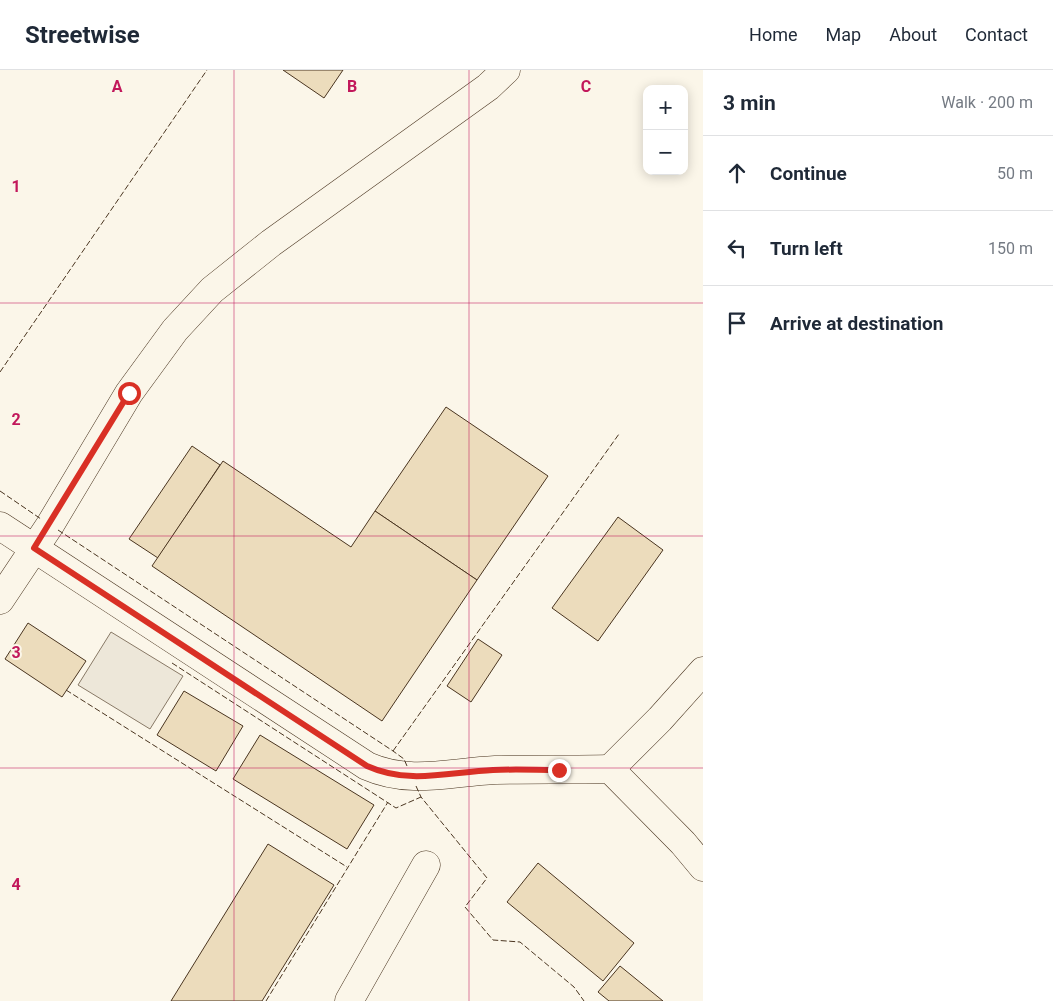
<!DOCTYPE html>
<html lang="en">
<head>
<meta charset="utf-8">
<style>
  :root { --surface:#fff; --page:#f2f2f3; --text:#1f2937; --muted:#747a83; --line:#e0e1e3 }
  body { margin:0; font-family:Roboto,sans-serif; background:var(--page); color:var(--text) }
  .controls { position:absolute; right:15px; top:15px; display:grid; overflow:hidden; border-radius:10px; box-shadow:0 2px 12px #0003 }
  .controls button { width:45px; height:45px; display:grid; place-items:center; padding:0; border:0; border-bottom:1px solid var(--line); background:var(--surface); color:var(--text); font:25px sans-serif }
  .stop { position:absolute; width:15px; height:15px; margin:-11px; border:4px solid #d93025; border-radius:50%; background:#fff }
  .stop.end { background:#d93025; border-color:#fff; box-shadow:0 1px 5px #0008 }
  .list { margin:0; padding:0; list-style:none }
  h2 { display:flex; justify-content:space-between; align-items:center; height:65px; margin:0; padding:0 20px; font-size:21px }
  h2 small { font-size:16px; font-weight:400; color:var(--muted) }
  .list li { display:grid; grid-template-columns:32px 1fr auto; gap:15px; align-items:center; box-sizing:border-box; height:75px; padding:0 20px; border-top:1px solid var(--line) }
  .list b { display:block; font-size:19px; white-space:nowrap }
  .list em { font-size:16px; font-style:normal; color:var(--muted) }
  .icon { flex:none; width:28px; height:28px; fill:none; stroke:currentColor; stroke-width:2; stroke-linecap:round; stroke-linejoin:round }
  .map { position:relative; flex:none; width:703px; height:931px; overflow:hidden }
  header { display:flex; align-items:center; gap:30px; box-sizing:border-box; height:70px; padding:0 25px; background:var(--surface); border-bottom:1px solid var(--line) }
  header strong { font-size:24px }
  nav { display:flex; gap:28px; margin-inline-start:auto; font-size:18px }
  main { display:flex }
  aside { flex:1; background:var(--surface) }
  .map>svg:first-child { display:block }
  .parking { fill:#ede7d9; stroke:#887966 }
  .building { fill:#ecdcbc; stroke:#4a3520 }
  .lines { fill:none; stroke-linecap:round; stroke-linejoin:round }
  .minor-casing { stroke:#4a3520; stroke-width:29 }
  .minor { stroke:#fbf6e9; stroke-width:28 }
  .fence { stroke:#4a3520; stroke-width:1; stroke-dasharray:6 2.5; stroke-linecap:butt }
  .route { stroke:#d93025; stroke-width:6 }
  .grid { fill:none; stroke:#c2185b; stroke-width:1; stroke-opacity:0.55 }
  .grid-label { font-size:16px; text-anchor:middle; font-weight:bold; fill:#c2185b; stroke:#fbf6e9; stroke-width:4; stroke-linejoin:round; paint-order:stroke }
</style>
</head>
<body>
<header>
<strong>Streetwise</strong>
<nav><a>Home</a><a>Map</a><a>About</a><a>Contact</a></nav>
</header>
<main>
<div class="map">
<svg width="703" height="931" viewBox="0 0 703 931">
  <rect width="100%" height="100%" fill="#fbf6e9"/>
  <polygon class="parking" points="111,562 183,606 150,659 78,615"/>
  <g class="building">
    <polygon points="283,0 343,0 324,28"/>
    <polygon points="446,337 548,406 477,510 375,441"/>
    <polygon points="192,376 220,395 158,488 129,469"/>
    <polygon points="223,391 351,477 375,441 477,510 382,651 152,496"/>
    <polygon points="618,447 663,480 598,571 552,538"/>
    <polygon points="28,553 86,591 62,627 5,589"/>
    <polygon points="478,569 502,585 471,632 447,616"/>
    <polygon points="184,621 243,656 216,701 157,665"/>
    <polygon points="260,665 374,735 347,779 233,709"/>
    <polygon points="268,774 334,815 262,931 171,931"/>
    <polygon points="538,793 634,873 603,911 507,832"/>
    <polygon points="620,896 663,931 609,931 598,922"/>
  </g>
  <g class="lines">
    <g class="minor-casing">
      <g id="minor">
        <path d="M0,456L367,696C410,715 450,702 495,700C533,699 571,700 610,699L683,773L703,797"/>
        <polyline points="0,530 50,455 129,323 175,260 212,220 271,173 488,17 506,0"/>
        <polyline points="610,699 660,649 703,601"/>
        <polyline points="349,931 426,795"/>
      </g>
    </g>
    <use href="#minor" class="minor"/>
    <g class="fence">
      <polyline points="0,302 207,0"/>
      <polyline points="0,421 41,449"/>
      <polyline points="58,460 393,681 404,689 407,696"/>
      <polyline points="172,593 396,738 421,727"/>
      <polyline points="66,620 347,797"/>
      <polyline points="393,681 619,364"/>
      <polyline points="416,716 421,727 487,808 465,837 493,870 520,872 574,917 584,931"/>
      <polyline points="266,931 388,732"/>
    </g>
  </g>
  <g class="lines">
    <path class="route" d="M129,323L34,478L367,696C409,715 449,702 493,700C515,699 537,700 559,700"/>
  </g>
  <path class="grid" d="M234,0V931M469,0V931M0,233H703M0,466H703M0,698H703"/>
  <g class="grid-label">
    <text x="117" y="22">A</text>
    <text x="352" y="22">B</text>
    <text x="586" y="22">C</text>
    <text x="16" y="122">1</text>
    <text x="16" y="355">2</text>
    <text x="16" y="588">3</text>
    <text x="16" y="820">4</text>
  </g>
</svg>
<div class="controls">
<button>+</button>
<button>−</button>
</div>
<div class="stop" style="left:129px;top:323px"></div>
<div class="stop end" style="left:559px;top:700px"></div>
</div>
<aside>
<h2>3 min<small>Walk · 200 m</small></h2>
<ul class="list">
<li><svg class="icon" aria-label="ahead" viewBox="0 0 24 24"><path d="M12 20V5M6 11l6-6 6 6"/></svg><div><b>Continue</b></div><em>50 m</em></li>
<li><svg class="icon" aria-label="left" viewBox="0 0 24 24"><path d="M17 20v-9H6M10 6l-5 5 5 5"/></svg><div><b>Turn left</b></div><em>150 m</em></li>
<li><svg class="icon" aria-label="arrive" viewBox="0 0 24 24"><path d="M6 21V4h12l-3 4 3 4H6"/></svg><div><b>Arrive at destination</b></div></li>
</ul>
</aside>
</main>
</body>
</html>
